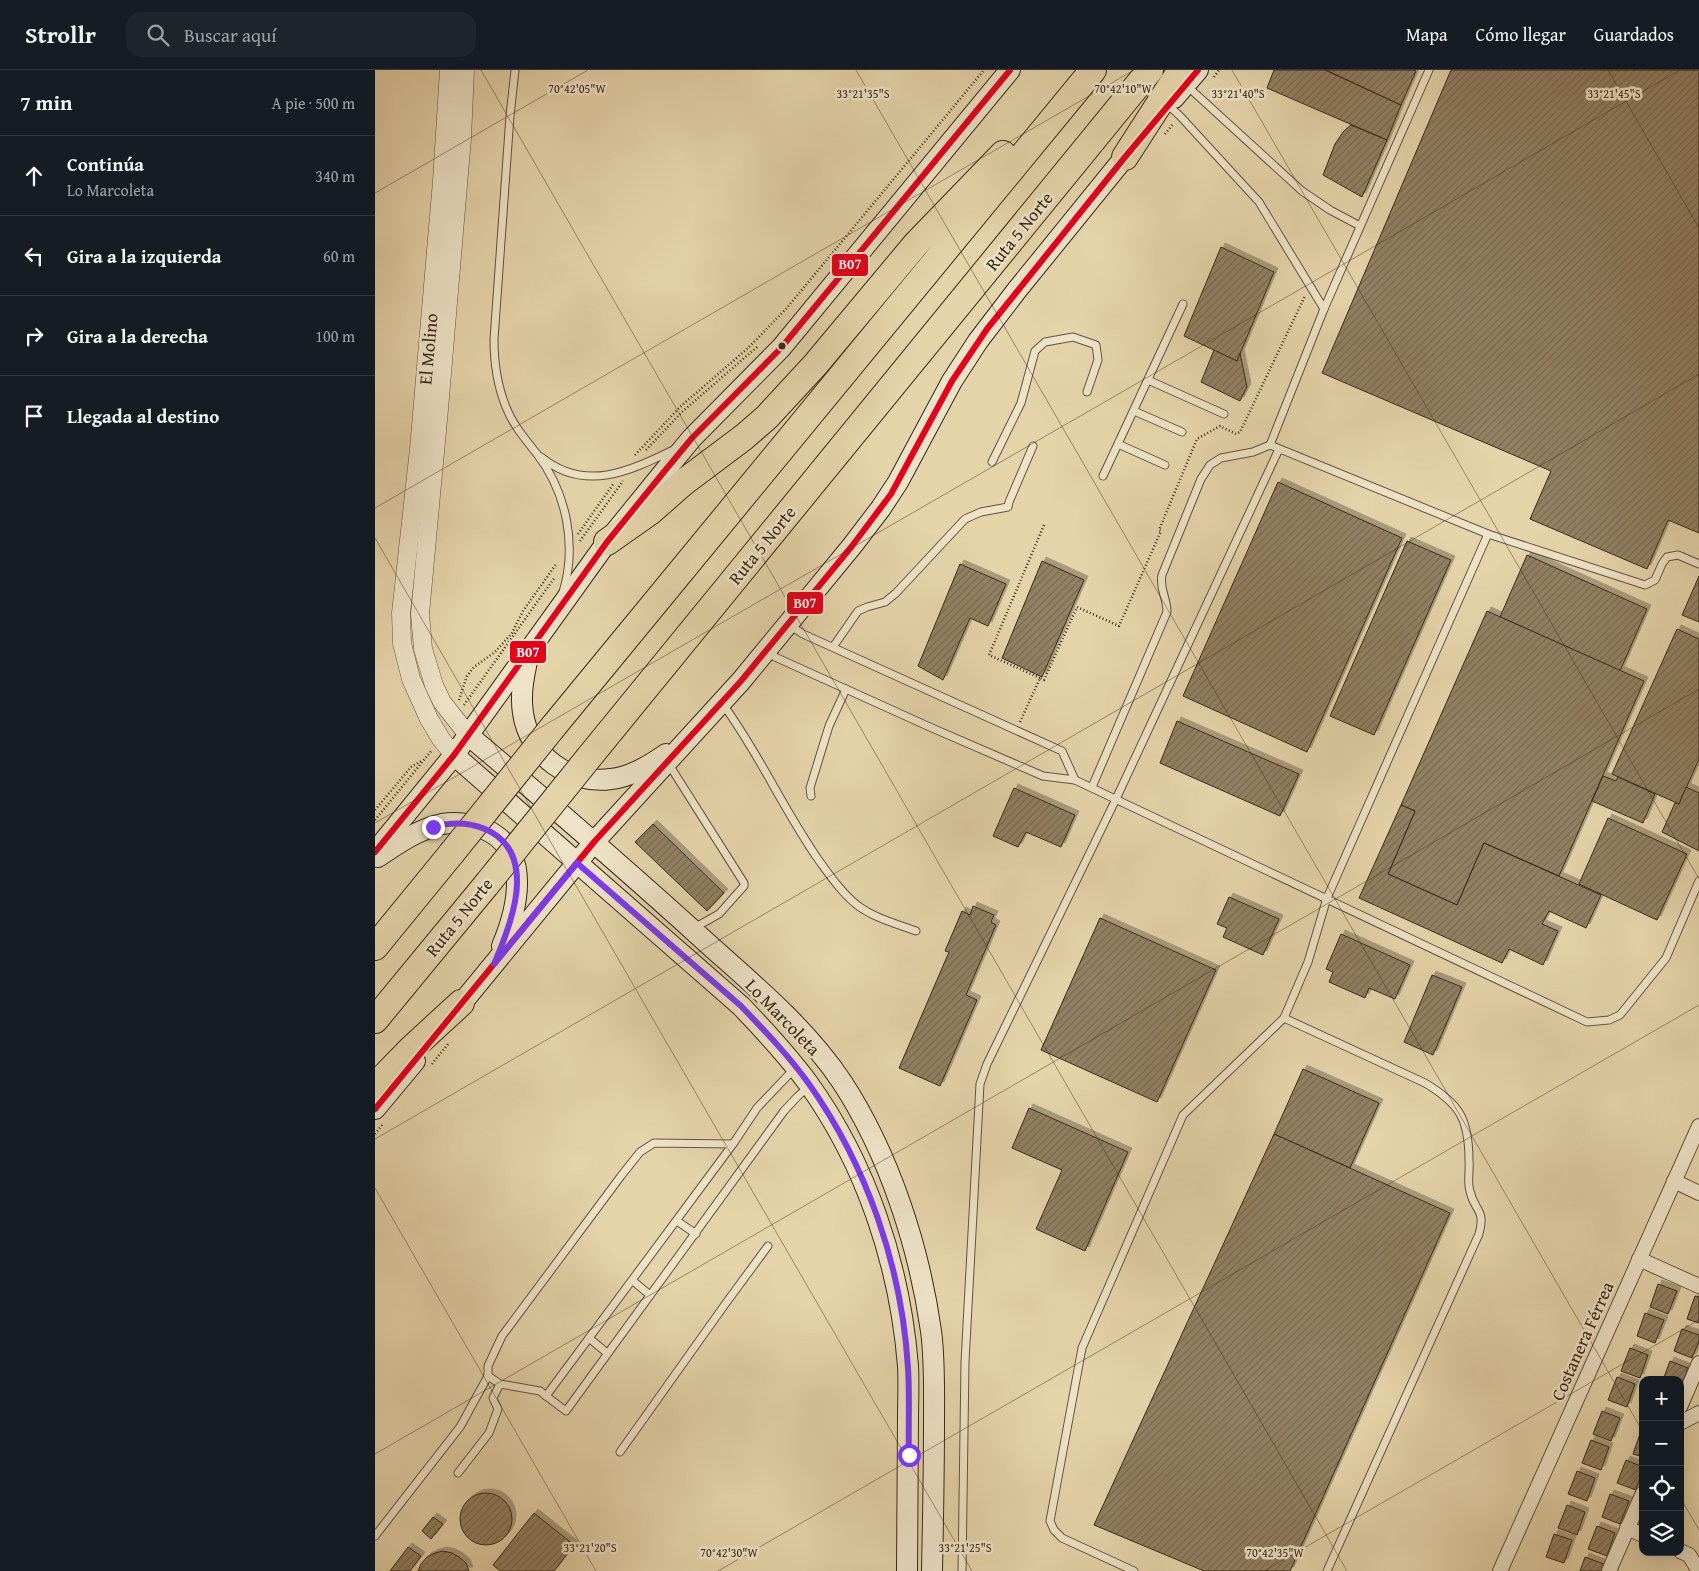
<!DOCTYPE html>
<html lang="es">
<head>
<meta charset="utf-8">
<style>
  :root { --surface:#171b24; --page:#20242c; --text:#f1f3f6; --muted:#9ea1a6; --line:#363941 }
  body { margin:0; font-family:"Gentium Book Plus",serif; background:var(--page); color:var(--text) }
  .controls { position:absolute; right:15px; bottom:15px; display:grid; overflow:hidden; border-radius:10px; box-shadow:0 5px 20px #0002 }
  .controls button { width:45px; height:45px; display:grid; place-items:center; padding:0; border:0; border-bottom:1px solid var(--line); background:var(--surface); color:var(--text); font:25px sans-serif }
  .stop { position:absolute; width:15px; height:15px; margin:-11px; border:4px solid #7c3aed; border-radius:50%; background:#fff }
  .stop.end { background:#7c3aed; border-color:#fff; box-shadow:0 1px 5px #0008 }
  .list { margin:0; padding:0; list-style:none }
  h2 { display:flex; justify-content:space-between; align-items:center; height:65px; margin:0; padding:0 20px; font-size:21px }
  h2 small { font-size:16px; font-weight:400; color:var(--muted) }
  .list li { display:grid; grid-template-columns:32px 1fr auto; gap:15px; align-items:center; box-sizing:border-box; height:80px; padding:0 20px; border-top:1px solid var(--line) }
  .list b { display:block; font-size:19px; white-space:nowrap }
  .list p { margin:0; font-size:16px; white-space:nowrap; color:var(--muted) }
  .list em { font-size:16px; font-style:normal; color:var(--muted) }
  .icon { flex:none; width:28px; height:28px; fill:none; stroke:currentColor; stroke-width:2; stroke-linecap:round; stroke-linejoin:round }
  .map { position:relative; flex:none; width:1324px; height:1501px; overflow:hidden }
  header { display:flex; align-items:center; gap:30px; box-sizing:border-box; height:70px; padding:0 25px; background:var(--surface); border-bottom:1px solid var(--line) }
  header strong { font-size:24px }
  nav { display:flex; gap:28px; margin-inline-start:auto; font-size:18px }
  .search { width:350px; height:45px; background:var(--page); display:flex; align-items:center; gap:12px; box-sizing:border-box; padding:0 18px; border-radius:15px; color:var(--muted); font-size:19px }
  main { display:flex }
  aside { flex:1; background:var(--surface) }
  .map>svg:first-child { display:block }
  .building { fill:url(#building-hatch); stroke:#392718; filter:url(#shadow) }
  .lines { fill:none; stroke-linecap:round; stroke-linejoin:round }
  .service-casing { stroke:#64523c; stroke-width:9 }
  .minor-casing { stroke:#64523c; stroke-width:16 }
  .tertiary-casing { stroke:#64523c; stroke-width:19 }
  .secondary-casing { stroke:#392718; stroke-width:22 }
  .motorway-casing { stroke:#392718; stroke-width:28 }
  .path { stroke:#392718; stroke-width:2.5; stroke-dasharray:1 2.5; stroke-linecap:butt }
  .service { stroke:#eee3c8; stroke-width:7 }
  .minor { stroke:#eee3c8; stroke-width:14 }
  .tertiary { stroke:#eee3c8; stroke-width:18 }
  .secondary { stroke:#eee3c8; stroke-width:20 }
  .motorway { stroke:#e5d4aa; stroke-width:26 }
  .motorway-bridge-casing { stroke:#392718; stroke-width:28; stroke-linecap:butt }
  .motorway-bridge { stroke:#e5d4aa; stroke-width:26 }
  .bus-1-casing { stroke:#eee3c8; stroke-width:10 }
  .bus-1 { stroke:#e2001a; stroke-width:6 }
  .route { stroke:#7c3aed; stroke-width:6 }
  .ticks { fill:none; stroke:#392718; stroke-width:1; stroke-opacity:0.45 }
  .bus-dot { fill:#392718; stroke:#eee3c8; stroke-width:2 }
  .labels { text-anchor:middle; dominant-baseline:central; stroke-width:5; stroke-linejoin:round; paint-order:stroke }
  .street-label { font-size:18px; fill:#392718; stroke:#eee3c8 }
  .ticks-label { font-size:12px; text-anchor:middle; fill:#392718; stroke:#eee3c8; stroke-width:5; stroke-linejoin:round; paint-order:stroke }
  .line-badge { stroke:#eee3c8; stroke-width:2 }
  .badge-label { font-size:14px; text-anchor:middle; font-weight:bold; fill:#fff }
</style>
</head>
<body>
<header>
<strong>Strollr</strong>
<div class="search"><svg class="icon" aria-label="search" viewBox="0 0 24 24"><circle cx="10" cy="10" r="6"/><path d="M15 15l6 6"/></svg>Buscar aquí</div>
<nav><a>Mapa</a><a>Cómo llegar</a><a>Guardados</a></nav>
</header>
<main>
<aside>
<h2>7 min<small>A pie · 500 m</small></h2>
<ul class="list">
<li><svg class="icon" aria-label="ahead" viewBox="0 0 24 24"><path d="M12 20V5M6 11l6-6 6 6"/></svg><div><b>Continúa</b><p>Lo Marcoleta</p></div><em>340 m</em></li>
<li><svg class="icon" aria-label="left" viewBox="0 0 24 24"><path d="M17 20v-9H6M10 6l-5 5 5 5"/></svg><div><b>Gira a la izquierda</b></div><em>60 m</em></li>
<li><svg class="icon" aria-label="right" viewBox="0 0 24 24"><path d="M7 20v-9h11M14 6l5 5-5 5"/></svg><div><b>Gira a la derecha</b></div><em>100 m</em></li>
<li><svg class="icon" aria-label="arrive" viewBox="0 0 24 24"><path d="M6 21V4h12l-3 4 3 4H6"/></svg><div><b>Llegada al destino</b></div></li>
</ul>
</aside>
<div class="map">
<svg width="1324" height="1501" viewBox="0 0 1324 1501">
  <defs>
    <pattern id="building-hatch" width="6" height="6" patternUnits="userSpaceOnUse" patternTransform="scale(1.25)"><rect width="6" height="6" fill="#928164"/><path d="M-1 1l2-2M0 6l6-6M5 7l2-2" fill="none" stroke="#786a51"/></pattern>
    <filter id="shadow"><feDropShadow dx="4" dy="-4" stdDeviation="0" flood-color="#0004"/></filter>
  </defs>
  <rect width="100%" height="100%" fill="#e5d4aa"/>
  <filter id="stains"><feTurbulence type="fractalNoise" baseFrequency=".004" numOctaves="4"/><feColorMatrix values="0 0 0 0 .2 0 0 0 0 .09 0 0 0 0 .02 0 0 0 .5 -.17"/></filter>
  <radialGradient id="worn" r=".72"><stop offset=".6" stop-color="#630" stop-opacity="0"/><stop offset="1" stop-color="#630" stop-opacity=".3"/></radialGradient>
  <g class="building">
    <polygon points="899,0 950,0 1026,35 1012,70 892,18"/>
    <polygon points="951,0 1038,0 1041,1 1026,35"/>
    <polygon points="1076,0 1324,0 1324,463 1293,450 1272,499 1155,449 1176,401 947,303"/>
    <polygon points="976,55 1012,70 987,127 948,105 960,74 968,62"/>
    <polygon points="846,177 899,202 862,291 809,266"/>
    <polygon points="839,280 862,291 865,283 872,317 865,331 826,312"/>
    <polygon points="903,412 1027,468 932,682 808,626"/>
    <polygon points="1032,471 1076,490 999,665 955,646"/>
    <polygon points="1152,485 1272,539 1245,601 1125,547"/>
    <polygon points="667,491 709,510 667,607 627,588"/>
    <polygon points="585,494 631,514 613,556 595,548 568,610 543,596"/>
    <polygon points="1324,506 1324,552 1307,545"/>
    <polygon points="1112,541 1269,611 1184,806 1109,773 1082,835 1013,804 1040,741 1026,735"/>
    <polygon points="1302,559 1324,569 1324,689 1304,734 1237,704"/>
    <polygon points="802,651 924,704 905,746 785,693"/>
    <polygon points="1228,706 1241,711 1243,707 1280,724 1268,753 1217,731"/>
    <polygon points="1311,717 1324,723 1324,781 1287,762 1300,733 1304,734"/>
    <polygon points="639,718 700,745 686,777 651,762 643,777 618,766"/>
    <polygon points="1026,735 1040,741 1013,804 1082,835 1109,773 1226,825 1211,858 1174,841 1167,854 1183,861 1168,895 1134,879 1127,893 984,828"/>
    <polygon points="1233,748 1312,784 1282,850 1204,814"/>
    <polygon points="278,754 349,823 332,841 260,772"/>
    <polygon points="854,827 904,849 888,885 848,867 852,858 842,854"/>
    <polygon points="598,836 619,845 616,852 621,855 591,925 602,930 565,1016 524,998 574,882 570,881 587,841 595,845"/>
    <polygon points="725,848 841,900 782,1032 666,980"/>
    <polygon points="966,864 1035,895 1020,929 994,918 990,928 954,912 958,902 951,899"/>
    <polygon points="1057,905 1087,917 1058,985 1029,972"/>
    <polygon points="928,999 1004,1033 975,1098 899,1064"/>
    <polygon points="654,1038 753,1082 710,1181 661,1159 687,1100 637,1078"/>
    <polygon points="899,1064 1075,1143 915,1501 829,1501 719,1455"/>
    <polygon points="1283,1214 1302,1221 1293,1244 1275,1237"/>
    <polygon points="1320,1226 1324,1227 1324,1253 1312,1249"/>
    <polygon points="1270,1243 1289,1250 1280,1273 1262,1266"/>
    <polygon points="1307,1259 1324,1265 1324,1271 1317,1288 1299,1281"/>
    <polygon points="1255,1278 1273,1285 1265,1308 1246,1301"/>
    <polygon points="1295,1291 1313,1298 1305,1319 1305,1310 1288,1310"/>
    <polygon points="1242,1307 1260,1314 1252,1337 1233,1330"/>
    <polygon points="1227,1341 1245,1348 1236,1371 1218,1364"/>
    <polygon points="1266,1361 1268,1361 1268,1387 1258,1384"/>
    <polygon points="1216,1370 1234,1377 1226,1400 1207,1393"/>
    <polygon points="1251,1390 1268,1397 1261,1420 1242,1413"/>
    <polygon points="1202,1401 1220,1408 1212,1431 1193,1424"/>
    <circle cx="111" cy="1449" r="26"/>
    <polygon points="1235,1424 1254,1431 1245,1454 1227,1447"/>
    <polygon points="1192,1435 1210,1442 1202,1465 1183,1458"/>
    <polygon points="159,1443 199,1475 179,1501 125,1501 118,1495"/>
    <polygon points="58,1447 68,1454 56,1469 47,1461"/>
    <polygon points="1222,1456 1240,1463 1232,1486 1213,1479"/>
    <polygon points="1179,1464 1197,1470 1189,1493 1171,1487"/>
    <polygon points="33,1477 46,1486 35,1501 15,1501"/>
    <polygon points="68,1481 77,1483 84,1487 91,1493 94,1501 43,1501 46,1494 52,1487 60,1483"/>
    <polygon points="1210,1487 1229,1494 1226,1501 1205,1501"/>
  </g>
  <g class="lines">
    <g class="service-casing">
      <g id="service">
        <path d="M140,0L135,46L119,269C119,293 122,315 131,337C138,355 150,369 162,384C192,423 202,476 188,522"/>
        <polyline points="811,15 927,121 955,140 985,156"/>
        <polyline points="793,35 805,46 884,132 949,239"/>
        <polyline points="773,310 849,344"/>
        <polyline points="759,341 807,362"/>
        <polyline points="743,374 790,395"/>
        <polyline points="895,375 949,239 1054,0"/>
        <path d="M166,387C210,423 255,401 298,380"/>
        <polyline points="617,392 646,333 660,281 670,272 698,267 721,275 723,290 712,322"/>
        <polyline points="728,406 808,234"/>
        <polyline points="458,577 483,541 492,537 510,532 521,523 590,449 606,442 633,437 634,432 658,376"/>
        <polyline points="395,581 400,587 557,658 668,706 700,710 687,681 428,564 414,555"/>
        <path d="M347,633C384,683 409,741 445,792C456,807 467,823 482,835C499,848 522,854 541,861"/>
        <polyline points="293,693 369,813 369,816 344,844 319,858"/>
        <polyline points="700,710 1212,952 1234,950 1245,945 1291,888 1324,811"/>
        <path d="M717,717L792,542C792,527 784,519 787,505L826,409L835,395L846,388L878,382L895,375L1113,464L1270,515L1280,510L1287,494L1292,487L1303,485L1324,494"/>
        <polyline points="436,726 435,718 454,656 471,619"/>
        <path d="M909,948L1050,1013C1085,1034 1094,1049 1094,1091C1095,1100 1092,1112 1095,1121C1099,1141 1111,1139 1104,1164L952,1501"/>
        <polyline points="358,1074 171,1326 191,1341 409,1041 422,1027 433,1017"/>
        <polyline points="302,1151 321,1164"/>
        <polyline points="258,1211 275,1225"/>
        <polyline points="214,1268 232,1283"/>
        <polyline points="171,1326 165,1321 125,1314 113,1306 113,1296 127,1266 246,1106 265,1082 279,1073 358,1074 382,1038 419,999"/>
        <polyline points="245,1382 351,1233 393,1176"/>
        <polyline points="83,1403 114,1363 123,1339 118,1328 125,1314"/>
        <polyline points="0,1466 85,1357 113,1306"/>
        <polyline points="587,1501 590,1292 605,1014 612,994 741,729 904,379"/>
        <polyline points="759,1501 687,1468 679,1460 675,1451 707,1278 808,1045 909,948 933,892 952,828 1113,464"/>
      </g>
    </g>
    <g class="minor-casing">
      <g id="minor">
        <polyline points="1299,1111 1324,1123"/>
        <polyline points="1264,1189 1324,1216"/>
        <polyline points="1305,1337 1324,1293"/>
        <polyline points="1305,1353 1324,1343"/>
        <polyline points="1252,1458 1268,1465"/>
        <polyline points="1305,1481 1314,1485 1324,1501"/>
        <polyline points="1125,1501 1324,1056"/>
        <polyline points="1234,1501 1268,1423"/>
      </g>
    </g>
    <g class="tertiary-casing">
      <g id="tertiary">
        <polyline points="74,0 67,111 44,379 26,543 27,573 36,609 54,649 66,669 79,685"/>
        <polyline points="90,0 87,68 64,339 45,544 48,579 59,615 67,632 93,665"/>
      </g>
    </g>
    <g class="secondary-casing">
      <g id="secondary">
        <polyline points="799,28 823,0"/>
        <path d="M153,587C149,605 145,624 148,643C154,685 194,715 236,709C256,707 275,695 291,684"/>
        <path d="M93,665C174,733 254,802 332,873C380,916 431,958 467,1012C514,1084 544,1176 556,1261C560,1291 559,1322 559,1353C559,1402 558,1452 557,1501"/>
        <path d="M79,685L366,936C390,961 413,986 433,1013C492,1095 525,1196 533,1296C534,1314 533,1332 533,1349C533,1400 532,1450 532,1501"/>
        <polyline points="0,782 79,685 232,472 288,403 317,368 406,278 635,0"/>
        <path d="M3,787C22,774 44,759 67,754C81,752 95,753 109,759C157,779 143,838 127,876"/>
        <polyline points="77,945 219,772 366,611 477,476 506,438 523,412 577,311 603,271 642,220 758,77"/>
        <polyline points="0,1039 40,991"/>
      </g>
    </g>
    <g class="motorway-casing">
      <g id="motorway">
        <polyline points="750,87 806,0"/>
        <polyline points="232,472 276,441 309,412 369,367 392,347 440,295 541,174 628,84"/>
        <polyline points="178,657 718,0"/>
        <polyline points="215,686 775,0"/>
        <polyline points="0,877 76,784"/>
        <polyline points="0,950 112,814"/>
        <polyline points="0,1016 36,979 86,933"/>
      </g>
    </g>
    <g class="path">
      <polyline points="839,7 844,0"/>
      <polyline points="790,64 798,54"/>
      <polyline points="271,380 307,342 382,277"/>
      <polyline points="260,385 305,337 372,279 411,239 609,0"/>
      <polyline points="203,464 239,413"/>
      <polyline points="205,471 248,411"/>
      <polyline points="665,608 614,585 669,455"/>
      <polyline points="84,630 92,606 99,597 120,582 137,563 148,541 182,493"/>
      <polyline points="89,635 180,507"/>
      <polyline points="645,652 665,608 669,610 702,537 744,556 786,461 784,460 822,369 845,356 861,364 865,362 930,226"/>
      <polyline points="0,740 36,697 48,690"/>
      <polyline points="0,750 57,680"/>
      <polyline points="57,994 74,973"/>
      <polyline points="0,1064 8,1054"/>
    </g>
    <use href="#service" class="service"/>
    <use href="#minor" class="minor"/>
    <use href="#tertiary" class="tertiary"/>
    <use href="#secondary" class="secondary"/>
    <use href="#motorway" class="motorway"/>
    <g class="motorway-bridge-casing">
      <g id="motorway-bridge">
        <polyline points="76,784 178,657"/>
        <polyline points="112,814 215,686"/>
      </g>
    </g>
    <use href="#motorway-bridge" class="motorway-bridge"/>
    <g class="bus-1-casing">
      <g id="bus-1">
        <polyline points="0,782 79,685 232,472 288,403 317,368 406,278 635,0"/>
        <polyline points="0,1039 219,772 366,611 477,476 516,424 577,311 612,259 750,87 823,0"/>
      </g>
    </g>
    <use href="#bus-1" class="bus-1"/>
  </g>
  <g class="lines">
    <path class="route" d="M58,757C76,752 93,752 110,759C165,783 136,855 119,894L202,793L366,936C390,961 414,986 434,1014C492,1096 527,1197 533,1298C535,1327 533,1356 534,1385"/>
  </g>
  <path class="ticks" d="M106,0L972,1501M481,0L1268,1362M857,0L1324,809M1233,0L1324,158M0,123L213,0M0,438L759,0M0,468L597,1501M0,753L1305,0M0,1069L1324,304M0,1118L221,1501M0,1384L1324,619M1305,1427L1324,1460M343,1501L1324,935M889,1501L1324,1250"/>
  <circle class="bus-dot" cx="407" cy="276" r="4.5"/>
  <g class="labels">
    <g class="street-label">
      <text transform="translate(644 161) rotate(-51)">Ruta 5 Norte</text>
      <text transform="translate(53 279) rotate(-85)">El Molino</text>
      <text transform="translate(387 475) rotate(-51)">Ruta 5 Norte</text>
      <text transform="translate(84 847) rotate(-51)">Ruta 5 Norte</text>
      <text transform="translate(408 947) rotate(46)">Lo Marcoleta</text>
      <text transform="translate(1207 1271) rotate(-66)">Costanera Férrea</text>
    </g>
  </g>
  <g class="ticks-label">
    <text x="202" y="23">70°42'05"W</text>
    <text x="748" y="23">70°42'10"W</text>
    <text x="488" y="28">33°21'35"S</text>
    <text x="863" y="28">33°21'40"S</text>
    <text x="1239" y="28">33°21'45"S</text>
    <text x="215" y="1482">33°21'20"S</text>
    <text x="590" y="1482">33°21'25"S</text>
    <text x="354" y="1487">70°42'30"W</text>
    <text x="900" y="1487">70°42'35"W</text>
  </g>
  <g class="line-badge">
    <rect x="456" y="183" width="38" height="24" rx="5" fill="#e2001a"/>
    <rect x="411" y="521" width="38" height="24" rx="5" fill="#e2001a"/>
    <rect x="134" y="570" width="38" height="24" rx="5" fill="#e2001a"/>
  </g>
  <g class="badge-label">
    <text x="475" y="199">B07</text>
    <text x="430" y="538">B07</text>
    <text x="153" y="587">B07</text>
  </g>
  <rect width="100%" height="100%" filter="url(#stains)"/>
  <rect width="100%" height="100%" fill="url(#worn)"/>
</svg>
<div class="controls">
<button>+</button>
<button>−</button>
<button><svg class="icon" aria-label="locate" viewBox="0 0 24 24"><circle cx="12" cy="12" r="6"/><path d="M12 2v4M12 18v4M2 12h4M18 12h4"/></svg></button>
<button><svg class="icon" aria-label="layers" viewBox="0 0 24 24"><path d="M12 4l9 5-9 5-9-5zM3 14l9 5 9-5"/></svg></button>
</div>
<div class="stop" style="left:534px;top:1385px"></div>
<div class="stop end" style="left:58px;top:757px"></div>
</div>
</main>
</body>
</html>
